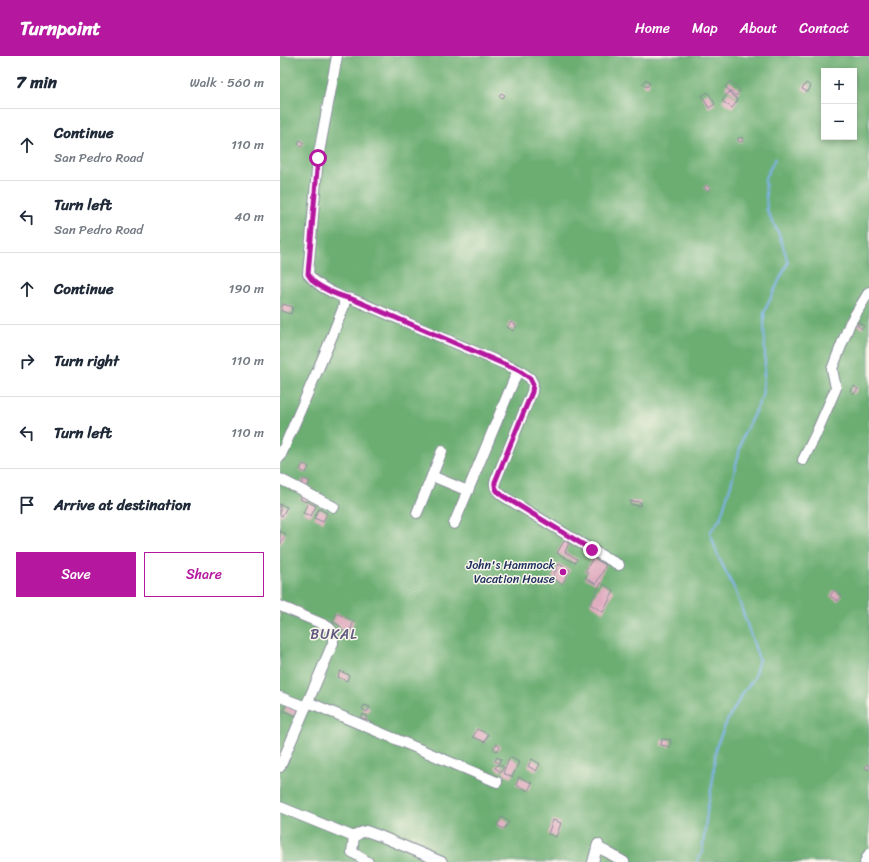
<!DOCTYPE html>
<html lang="en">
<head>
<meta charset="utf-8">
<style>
  :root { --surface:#fff; --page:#f2f2f3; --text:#1f2937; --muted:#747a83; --line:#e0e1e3; --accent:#b5179e }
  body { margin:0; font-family:Sriracha,sans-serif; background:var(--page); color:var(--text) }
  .controls { position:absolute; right:12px; top:12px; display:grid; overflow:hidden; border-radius:0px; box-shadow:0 2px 6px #0003 }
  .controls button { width:36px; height:36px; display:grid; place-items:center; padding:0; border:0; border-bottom:1px solid var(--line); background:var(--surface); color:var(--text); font:20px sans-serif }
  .stop { position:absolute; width:12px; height:12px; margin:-9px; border:3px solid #b5179e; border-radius:50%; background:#fff }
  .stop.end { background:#b5179e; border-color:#fff; box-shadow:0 1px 4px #0008 }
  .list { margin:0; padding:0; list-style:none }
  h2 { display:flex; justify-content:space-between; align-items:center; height:52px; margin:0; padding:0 16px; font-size:17px }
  h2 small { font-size:13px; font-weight:400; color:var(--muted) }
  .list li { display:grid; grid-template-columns:26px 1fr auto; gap:12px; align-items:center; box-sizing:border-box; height:72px; padding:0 16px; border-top:1px solid var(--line) }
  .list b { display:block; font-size:15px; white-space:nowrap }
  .list p { margin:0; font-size:13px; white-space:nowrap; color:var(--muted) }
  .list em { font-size:13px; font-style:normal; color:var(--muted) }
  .actions { display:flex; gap:8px; padding:12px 16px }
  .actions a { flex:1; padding:9px 0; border:1px solid var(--accent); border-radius:0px; text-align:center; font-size:14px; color:var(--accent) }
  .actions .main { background:var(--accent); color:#fff }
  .icon { flex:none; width:22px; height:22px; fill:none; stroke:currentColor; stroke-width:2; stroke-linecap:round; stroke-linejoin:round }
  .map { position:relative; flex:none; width:589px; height:806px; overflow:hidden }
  header { display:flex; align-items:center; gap:24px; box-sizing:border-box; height:56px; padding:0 20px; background:var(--accent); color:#fff }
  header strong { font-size:19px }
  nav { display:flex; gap:22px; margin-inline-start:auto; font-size:14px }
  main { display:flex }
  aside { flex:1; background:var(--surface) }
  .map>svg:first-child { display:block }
  .forest { fill:#6cae72; stroke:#446e68; fill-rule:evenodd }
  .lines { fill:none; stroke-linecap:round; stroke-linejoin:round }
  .stream { stroke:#80b3ed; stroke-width:2 }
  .building { fill:#e0acbf }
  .minor-casing { stroke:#888c99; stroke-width:12 }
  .minor { stroke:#fff; stroke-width:10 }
  .route { stroke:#b5179e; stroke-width:5 }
  .poi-dot { fill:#b5179e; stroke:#fbf7ec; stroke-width:1.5 }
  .labels { text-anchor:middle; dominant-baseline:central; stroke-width:3; stroke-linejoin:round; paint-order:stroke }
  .poi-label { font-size:12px; fill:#1b2f5e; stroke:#fbf7ec; text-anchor:end }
  .quarter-label { font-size:14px; letter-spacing:1px; fill:#605b80; stroke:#fbf7ec }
</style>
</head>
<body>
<header>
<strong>Turnpoint</strong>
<nav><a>Home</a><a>Map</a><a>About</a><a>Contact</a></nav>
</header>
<main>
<aside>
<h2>7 min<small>Walk · 560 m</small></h2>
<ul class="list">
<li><svg class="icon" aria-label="ahead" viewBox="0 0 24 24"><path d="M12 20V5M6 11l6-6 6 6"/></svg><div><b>Continue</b><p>San Pedro Road</p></div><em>110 m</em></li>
<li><svg class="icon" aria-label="left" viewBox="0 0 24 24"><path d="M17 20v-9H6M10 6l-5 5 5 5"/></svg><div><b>Turn left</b><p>San Pedro Road</p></div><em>40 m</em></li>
<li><svg class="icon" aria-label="ahead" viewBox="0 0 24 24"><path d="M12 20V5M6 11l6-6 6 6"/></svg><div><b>Continue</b></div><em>190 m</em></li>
<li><svg class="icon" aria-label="right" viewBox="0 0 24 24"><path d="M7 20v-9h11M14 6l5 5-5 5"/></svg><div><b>Turn right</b></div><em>110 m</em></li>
<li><svg class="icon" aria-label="left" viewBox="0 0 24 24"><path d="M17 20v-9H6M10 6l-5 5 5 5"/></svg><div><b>Turn left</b></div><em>110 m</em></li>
<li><svg class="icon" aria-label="arrive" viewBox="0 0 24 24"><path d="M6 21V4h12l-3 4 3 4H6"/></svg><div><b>Arrive at destination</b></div></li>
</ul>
<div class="actions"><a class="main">Save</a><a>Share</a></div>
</aside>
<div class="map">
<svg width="589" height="806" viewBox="0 0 589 806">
  <rect width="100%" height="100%" fill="#fbf7ec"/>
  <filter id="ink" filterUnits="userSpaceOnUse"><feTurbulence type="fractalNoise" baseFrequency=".025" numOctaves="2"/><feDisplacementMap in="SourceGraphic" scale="8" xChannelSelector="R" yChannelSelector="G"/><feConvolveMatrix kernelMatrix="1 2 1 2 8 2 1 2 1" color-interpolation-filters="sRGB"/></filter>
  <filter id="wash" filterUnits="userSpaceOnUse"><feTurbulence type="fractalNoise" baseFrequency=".012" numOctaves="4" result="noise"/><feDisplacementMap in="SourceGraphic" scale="16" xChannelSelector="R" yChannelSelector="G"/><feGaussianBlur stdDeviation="0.9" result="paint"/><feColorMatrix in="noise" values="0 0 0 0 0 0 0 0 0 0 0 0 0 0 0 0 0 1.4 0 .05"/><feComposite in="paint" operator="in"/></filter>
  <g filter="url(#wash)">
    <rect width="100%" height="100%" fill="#f5ead4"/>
    <path class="forest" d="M0,0H589V806H0ZM544,15H574V81H544Z"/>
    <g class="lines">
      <polyline class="stream" points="417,806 422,797 427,756 433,723 436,691 447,665 463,637 474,622 479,603 456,536 438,500 430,476 440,463 452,425 463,380 482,341 485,306 484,256 508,206 499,178 487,155 485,122 495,103"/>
    </g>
    <g id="blocks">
      <g class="building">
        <polygon points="366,23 370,27 367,31 362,28"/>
        <polygon points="450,25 460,34 456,40 445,31"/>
        <polygon points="526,27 531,30 528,36 522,33"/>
        <polygon points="428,36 435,48 429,52 422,40"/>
        <polygon points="449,36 458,44 452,52 442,45"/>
        <polygon points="221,37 225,39 223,42 219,40"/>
        <polygon points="458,82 463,82 462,86 458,85"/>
        <polygon points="20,84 24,87 21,91 18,88"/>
        <polygon points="426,129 430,132 428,135 424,132"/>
        <polygon points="3,248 13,251 11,258 1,255"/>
        <polygon points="231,266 237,270 233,275 227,271"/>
        <polygon points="579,266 584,270 582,273 577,269"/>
        <polygon points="574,330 578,333 574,338 570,335"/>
        <polygon points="23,408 29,411 26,417 20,414"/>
        <polygon points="23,423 30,425 27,432 21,429"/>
        <polygon points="24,436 30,439 26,446 20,443"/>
        <polygon points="350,445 361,446 360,450 350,448"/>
        <polygon points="28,446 36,450 31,460 23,457"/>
        <polygon points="0,448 7,451 2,460 0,459"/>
        <polygon points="39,453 47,457 43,466 34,462"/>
        <polygon points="0,475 6,478 0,489"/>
        <polygon points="284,485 289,487 285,496 297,503 295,507 277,497"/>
        <polygon points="313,502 326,509 316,528 305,522 308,517 305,515"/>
        <polygon points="279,508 290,514 282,528 272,522"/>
        <polygon points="321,527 334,535 323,556 310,548"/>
        <polygon points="554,534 562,540 558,545 550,540"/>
        <polygon points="56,557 74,565 69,578 61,574 59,569 53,566"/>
        <polygon points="60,615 69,619 67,625 58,621"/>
        <polygon points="7,647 19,652 16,660 4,655"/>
        <polygon points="84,649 90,651 87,656 82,653"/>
        <polygon points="83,658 87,660 85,665 81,663"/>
        <polygon points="197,673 208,678 205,686 193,681"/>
        <polygon points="382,683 391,684 390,691 381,689"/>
        <polygon points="217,688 220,691 217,695 213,692"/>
        <polygon points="217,701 221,703 219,707 215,705"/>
        <polygon points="230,701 239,706 232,721 223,717"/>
        <polygon points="252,703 260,708 256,715 248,710"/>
        <polygon points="218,708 224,711 221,716 215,712"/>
        <polygon points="587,708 589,710 588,714 585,712"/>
        <polygon points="239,721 252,727 248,735 236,729"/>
        <polygon points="222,761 229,766 224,773 217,769"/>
        <polygon points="273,764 281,767 276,781 268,778"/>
      </g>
    </g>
  </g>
  <g filter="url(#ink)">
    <use href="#blocks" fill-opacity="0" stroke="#888c99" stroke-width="1"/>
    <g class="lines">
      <g class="minor-casing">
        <g id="minor">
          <path d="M64,242L72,243L238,314L250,322L253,328L252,336L215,426C214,433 218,436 223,440L312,494L339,509"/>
          <path d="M0,401L48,290L64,250V242C50,235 38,231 28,218L38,102L57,0"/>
          <polyline points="523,404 535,380 556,332 552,313 570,267 589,236"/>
          <polyline points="152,420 188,435"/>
          <polyline points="0,423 54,451"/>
          <polyline points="137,457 162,395"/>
          <polyline points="174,468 238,314"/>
          <path d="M0,550L45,569C54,574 53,577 53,587L0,711"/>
          <polyline points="0,641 26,651"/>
          <polyline points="28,646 217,726"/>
          <polyline points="0,751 74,781"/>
          <polyline points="317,791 327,796 344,806"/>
          <polyline points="88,806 72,796 74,781 80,777 86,775 100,780 162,806"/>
          <polyline points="313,806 318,788"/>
          <polyline points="585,806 589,798"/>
        </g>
      </g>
      <use href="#minor" class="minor"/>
    </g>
  </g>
  <g class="lines" filter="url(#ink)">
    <path class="route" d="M38,102L28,218C30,221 32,224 34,226C43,233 61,241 72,243L238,314L250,322L253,328L252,336L215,426C214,433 218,436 223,440L312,494"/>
  </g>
  <circle class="poi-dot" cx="283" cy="516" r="4"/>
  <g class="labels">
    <g class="poi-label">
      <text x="275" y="509">John's Hammock<tspan x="275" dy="14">Vacation House</tspan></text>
    </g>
    <g class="quarter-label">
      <text x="54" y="578">BUKAL</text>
    </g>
  </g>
</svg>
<div class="controls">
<button>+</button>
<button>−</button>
</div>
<div class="stop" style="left:38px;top:102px"></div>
<div class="stop end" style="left:312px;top:494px"></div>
</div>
</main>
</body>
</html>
